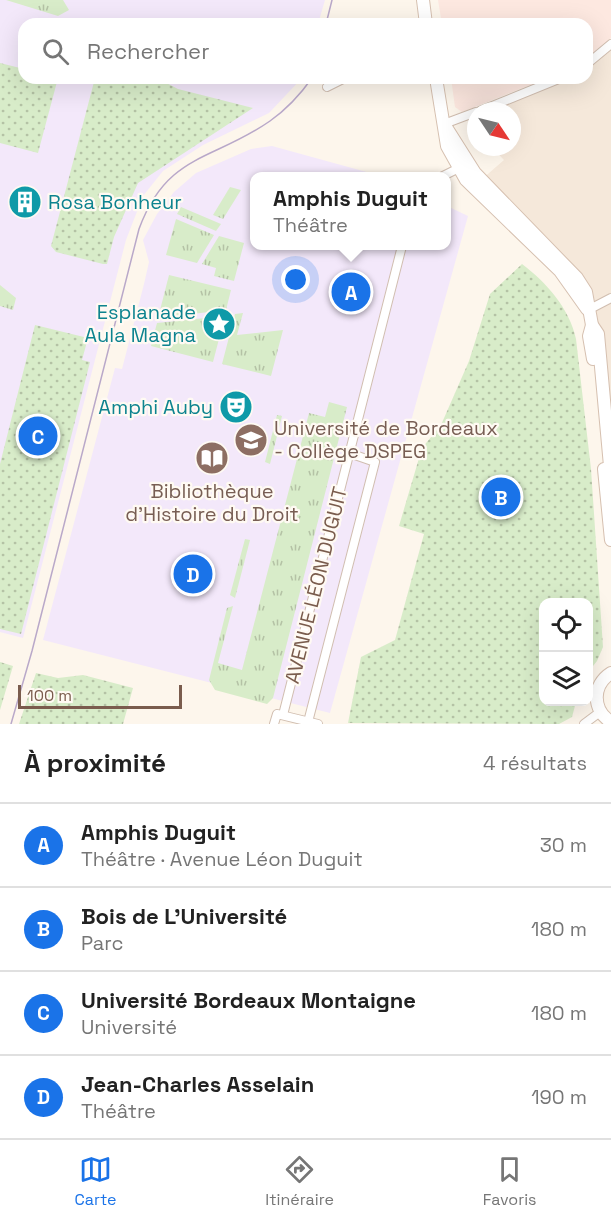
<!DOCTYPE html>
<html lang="fr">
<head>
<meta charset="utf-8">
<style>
  :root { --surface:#fff; --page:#f6f6f6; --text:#222; --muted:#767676; --line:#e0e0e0; --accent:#1a73e8 }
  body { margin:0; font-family:"Space Grotesk",sans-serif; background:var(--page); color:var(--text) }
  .controls { position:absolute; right:18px; bottom:18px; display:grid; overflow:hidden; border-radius:12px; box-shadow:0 6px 24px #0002 }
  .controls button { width:54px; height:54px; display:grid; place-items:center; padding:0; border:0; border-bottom:2px solid var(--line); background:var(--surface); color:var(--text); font:30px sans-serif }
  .compass { position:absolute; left:467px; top:102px; width:54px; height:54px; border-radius:50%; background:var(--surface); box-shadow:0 6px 24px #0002; rotate:125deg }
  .scale { position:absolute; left:18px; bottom:15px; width:164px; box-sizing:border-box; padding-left:6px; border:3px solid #7a5c4d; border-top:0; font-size:16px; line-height:21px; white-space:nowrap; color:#7a5c4d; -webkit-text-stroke:4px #fffaf3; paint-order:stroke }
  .you { position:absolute; left:296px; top:280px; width:21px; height:21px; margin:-15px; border:4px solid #fff; border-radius:50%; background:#1a73e8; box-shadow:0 0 0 9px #1a73e833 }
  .badge { display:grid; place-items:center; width:39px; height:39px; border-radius:50%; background:var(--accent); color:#fff; font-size:20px; font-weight:700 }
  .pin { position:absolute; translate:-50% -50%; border:3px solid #fff; box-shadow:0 2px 6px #0006 }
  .popup { position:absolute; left:250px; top:172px; width:201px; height:78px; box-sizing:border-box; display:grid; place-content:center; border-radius:12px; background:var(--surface); filter:drop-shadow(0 2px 4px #0005); font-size:20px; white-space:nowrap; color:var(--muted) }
  .popup b { font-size:22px; color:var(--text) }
  .popup::after { content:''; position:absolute; left:50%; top:100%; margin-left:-12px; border:12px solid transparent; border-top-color:var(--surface) }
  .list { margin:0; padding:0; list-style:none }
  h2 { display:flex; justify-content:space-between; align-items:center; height:78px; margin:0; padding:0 24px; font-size:26px }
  h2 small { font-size:20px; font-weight:400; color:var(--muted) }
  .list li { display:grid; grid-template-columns:39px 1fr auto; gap:18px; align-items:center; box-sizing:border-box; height:84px; padding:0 24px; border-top:2px solid var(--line) }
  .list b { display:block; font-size:22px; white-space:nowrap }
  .list p { margin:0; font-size:20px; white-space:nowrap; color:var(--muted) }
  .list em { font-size:20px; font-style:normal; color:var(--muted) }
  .icon { flex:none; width:33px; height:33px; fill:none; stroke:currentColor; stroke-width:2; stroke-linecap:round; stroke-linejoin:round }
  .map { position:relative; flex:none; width:611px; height:724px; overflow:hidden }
  .search { position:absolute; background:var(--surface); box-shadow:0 6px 24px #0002; left:18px; right:18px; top:18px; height:66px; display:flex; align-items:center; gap:15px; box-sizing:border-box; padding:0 21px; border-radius:18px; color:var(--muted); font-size:22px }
  .sheet { height:414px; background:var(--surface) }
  nav { display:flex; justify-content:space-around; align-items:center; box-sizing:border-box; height:84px; border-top:2px solid var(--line); background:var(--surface); font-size:16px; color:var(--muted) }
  nav a { display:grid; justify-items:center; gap:3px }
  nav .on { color:var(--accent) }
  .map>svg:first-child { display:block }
  .residential { fill:#f5e8da }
  .commercial { fill:#fde8e0 }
  .education { fill:#f3e8fa }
  .grass { fill:url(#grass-tufts) }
  .park { fill:url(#park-dots) }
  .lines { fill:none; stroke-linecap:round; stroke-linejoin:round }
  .street-casing { stroke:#d1beb0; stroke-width:10 }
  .secondary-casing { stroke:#d6c0b0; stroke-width:14 }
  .street { stroke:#fff; stroke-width:8 }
  .secondary { stroke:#fff; stroke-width:12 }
  .tram { stroke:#b9a8c9; stroke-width:1.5 }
  .labels { text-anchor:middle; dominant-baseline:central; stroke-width:4.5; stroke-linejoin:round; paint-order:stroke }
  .culture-label { font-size:20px; fill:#0d838f; stroke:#fffaf3; text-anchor:end }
  .education-label { font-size:20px; fill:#785e54; stroke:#fffaf3; text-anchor:start }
  .street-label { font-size:20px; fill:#7a5c4d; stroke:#fffaf3 }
</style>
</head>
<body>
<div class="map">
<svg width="611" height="724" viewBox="0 0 611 724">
  <defs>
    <pattern id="grass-tufts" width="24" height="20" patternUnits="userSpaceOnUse" patternTransform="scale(1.5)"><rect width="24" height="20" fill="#d8ecc9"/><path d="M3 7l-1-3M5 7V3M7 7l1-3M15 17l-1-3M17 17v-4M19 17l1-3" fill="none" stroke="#b4c2a5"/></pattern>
    <pattern id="park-dots" width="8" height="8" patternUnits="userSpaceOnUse" patternTransform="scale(1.5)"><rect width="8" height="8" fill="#d8ecc9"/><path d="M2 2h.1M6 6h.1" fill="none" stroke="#b4c2a5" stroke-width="1.8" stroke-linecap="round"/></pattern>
  </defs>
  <rect width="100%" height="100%" fill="#fdf6ec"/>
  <polygon class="residential" points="611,44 611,477 588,310 481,180 504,160 492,147 512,147 512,111 480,111 561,78 587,78 587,64"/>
  <g class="commercial">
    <polygon points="438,0 611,0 611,38 587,58 587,24 442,24"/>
    <polygon points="451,78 548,78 462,112 455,107"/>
  </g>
  <g class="education">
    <polygon points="0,0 325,0 318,24 24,24 24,78 302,78 269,113 203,145 163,171 143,196 126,240 23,638 0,632"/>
    <polygon points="272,146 381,176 255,176 255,246 447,246 447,206 468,216 330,713 43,640 115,368 122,369 144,284 149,262 143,240 157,214 174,192 196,173 251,149"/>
  </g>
  <g class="grass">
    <polygon points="6,0 63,0 69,10 58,16"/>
    <polygon points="230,187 241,190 223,219 213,215"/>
    <polygon points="181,207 221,224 216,231 177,214"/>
    <polygon points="176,219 214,235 197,263 166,255"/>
    <polygon points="219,236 244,243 234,281 214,276 216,268 202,264"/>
    <polygon points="169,275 231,290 226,310 158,318"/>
    <polygon points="0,285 16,298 13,310 0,306"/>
    <polygon points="243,313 237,335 283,330 271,376 222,364 235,314"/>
    <polygon points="225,316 213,362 151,346 157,323"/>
    <polygon points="329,402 347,407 273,698 267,704 215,690 209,680 227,608 233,606 218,663 242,670 309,413 325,417"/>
    <polygon points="277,415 282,416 270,464 265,462"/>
    <polygon points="245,539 250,540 235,598 230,595"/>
  </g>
  <g class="park">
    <polygon points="0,63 24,69 24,78 58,78 38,153 0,143"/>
    <polygon points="95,78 157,78 178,89 253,108 138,183 114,237 107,264 103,264 56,252 51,246"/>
    <path d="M522,264C546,282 570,309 576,339L591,469L603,647L597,661L589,671L588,602H544V702H576L572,717L559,724L348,723L361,657L395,640L424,534L399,526L422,448L441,425L469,361L490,294Z"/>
    <polygon points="35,325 88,338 82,360 90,362 21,634 0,629 0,464"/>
    <polygon points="0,662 13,666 0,710"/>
    <polygon points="36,673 58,678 83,675 133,688 123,724 19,724"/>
  </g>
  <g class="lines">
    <g class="street-casing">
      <g id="street">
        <polyline points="587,64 611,44"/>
        <polyline points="327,87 345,78"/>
        <polyline points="480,111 561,78"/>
        <polyline points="444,124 476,112"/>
        <polyline points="443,176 459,168"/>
        <polyline points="588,310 611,298"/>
        <polyline points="283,715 402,246"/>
        <polyline points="308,722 375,462 349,453"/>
        <polyline points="274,724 277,714 318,724"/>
        <polyline points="584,724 600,712"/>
      </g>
    </g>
    <g class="secondary-casing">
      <g id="secondary">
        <polyline points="423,0 426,24"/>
        <polyline points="436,78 447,146 466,180 560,271 587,309"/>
        <polyline points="444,124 475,173 577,278 586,292 592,325 598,334 611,477"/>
        <polyline points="592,325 589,336 593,359"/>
        <polyline points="604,469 611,540"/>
        <path d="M611,673C592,685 592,710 611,722"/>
      </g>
    </g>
    <use href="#street" class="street"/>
    <use href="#secondary" class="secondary"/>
    <g class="tram">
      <polyline points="326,24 332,0"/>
      <path d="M11,724L32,651L139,229C167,153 213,161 270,121C287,109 300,95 312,78"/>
    </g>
  </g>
  <defs>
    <g id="building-disc" transform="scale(1.725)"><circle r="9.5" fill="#0f9aa8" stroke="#fffaf3"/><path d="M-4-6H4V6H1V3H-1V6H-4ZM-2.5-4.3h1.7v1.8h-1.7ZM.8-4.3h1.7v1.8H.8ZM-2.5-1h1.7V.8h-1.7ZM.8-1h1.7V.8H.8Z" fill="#fff"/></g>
    <g id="sight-disc" transform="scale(1.725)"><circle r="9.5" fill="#0f9aa8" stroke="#fffaf3"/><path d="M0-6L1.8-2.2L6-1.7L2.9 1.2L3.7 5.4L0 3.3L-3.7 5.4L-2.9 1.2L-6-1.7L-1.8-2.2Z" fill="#fff"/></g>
    <g id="theatre-disc" transform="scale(1.725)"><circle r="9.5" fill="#0f9aa8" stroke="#fffaf3"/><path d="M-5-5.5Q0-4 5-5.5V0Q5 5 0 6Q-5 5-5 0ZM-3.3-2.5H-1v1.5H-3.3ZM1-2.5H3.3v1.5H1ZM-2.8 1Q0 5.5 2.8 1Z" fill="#fff"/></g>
    <g id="university-disc" transform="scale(1.725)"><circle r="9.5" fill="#8d6e63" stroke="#fffaf3"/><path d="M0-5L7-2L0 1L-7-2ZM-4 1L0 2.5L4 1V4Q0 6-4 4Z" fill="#fff"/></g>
    <g id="library-disc" transform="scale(1.725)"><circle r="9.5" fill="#8d6e63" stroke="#fffaf3"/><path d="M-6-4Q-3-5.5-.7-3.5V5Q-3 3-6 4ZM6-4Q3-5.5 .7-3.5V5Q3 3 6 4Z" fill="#fff"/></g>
  </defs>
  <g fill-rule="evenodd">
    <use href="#building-disc" x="25" y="202"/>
    <use href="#sight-disc" x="219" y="324"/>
    <use href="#theatre-disc" x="236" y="407"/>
    <use href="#university-disc" x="251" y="440"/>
    <use href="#library-disc" x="212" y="458"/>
  </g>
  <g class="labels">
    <g class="culture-label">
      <text x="48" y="202" text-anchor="start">Rosa Bonheur</text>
      <text x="196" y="312">Esplanade<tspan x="196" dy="23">Aula Magna</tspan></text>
      <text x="213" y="407">Amphi Auby</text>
    </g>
    <g class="education-label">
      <text x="274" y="428">Université de Bordeaux<tspan x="274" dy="23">- Collège DSPEG</tspan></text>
      <text x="212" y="491" text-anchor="middle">Bibliothèque<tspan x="212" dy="23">d'Histoire du Droit</tspan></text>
    </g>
    <g class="street-label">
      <text transform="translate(316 585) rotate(-76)">AVENUE LÉON DUGUIT</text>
    </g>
  </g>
</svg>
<div class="controls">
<button><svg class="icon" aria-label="locate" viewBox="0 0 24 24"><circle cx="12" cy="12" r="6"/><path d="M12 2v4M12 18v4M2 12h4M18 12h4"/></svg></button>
<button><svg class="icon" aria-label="layers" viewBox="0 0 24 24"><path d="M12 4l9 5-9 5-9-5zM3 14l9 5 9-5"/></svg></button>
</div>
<svg class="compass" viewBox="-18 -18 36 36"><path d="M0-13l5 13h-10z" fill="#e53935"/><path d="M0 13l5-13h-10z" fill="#767676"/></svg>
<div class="scale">100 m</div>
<div class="you"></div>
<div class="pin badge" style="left:351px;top:292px">A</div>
<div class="popup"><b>Amphis Duguit</b>Théâtre</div>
<div class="pin badge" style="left:501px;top:497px">B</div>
<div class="pin badge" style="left:38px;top:436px">C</div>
<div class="pin badge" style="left:193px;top:574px">D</div>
<div class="search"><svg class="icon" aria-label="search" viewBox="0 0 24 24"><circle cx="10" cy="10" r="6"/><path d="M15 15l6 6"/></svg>Rechercher</div>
</div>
<section class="sheet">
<h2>À proximité<small>4 résultats</small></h2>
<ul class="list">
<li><span class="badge">A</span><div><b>Amphis Duguit</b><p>Théâtre · Avenue Léon Duguit</p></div><em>30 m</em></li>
<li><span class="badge">B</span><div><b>Bois de L'Université</b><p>Parc</p></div><em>180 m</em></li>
<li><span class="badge">C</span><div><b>Université Bordeaux Montaigne</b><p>Université</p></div><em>180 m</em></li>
<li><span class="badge">D</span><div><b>Jean-Charles Asselain</b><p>Théâtre</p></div><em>190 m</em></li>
</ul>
</section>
<nav>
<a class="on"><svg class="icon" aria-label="map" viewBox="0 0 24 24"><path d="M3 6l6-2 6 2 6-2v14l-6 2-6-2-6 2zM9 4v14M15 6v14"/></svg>Carte</a>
<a><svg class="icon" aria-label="directions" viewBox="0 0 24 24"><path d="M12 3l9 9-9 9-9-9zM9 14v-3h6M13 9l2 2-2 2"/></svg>Itinéraire</a>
<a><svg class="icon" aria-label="saved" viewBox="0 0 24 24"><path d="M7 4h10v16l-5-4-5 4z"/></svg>Favoris</a>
</nav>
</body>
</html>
